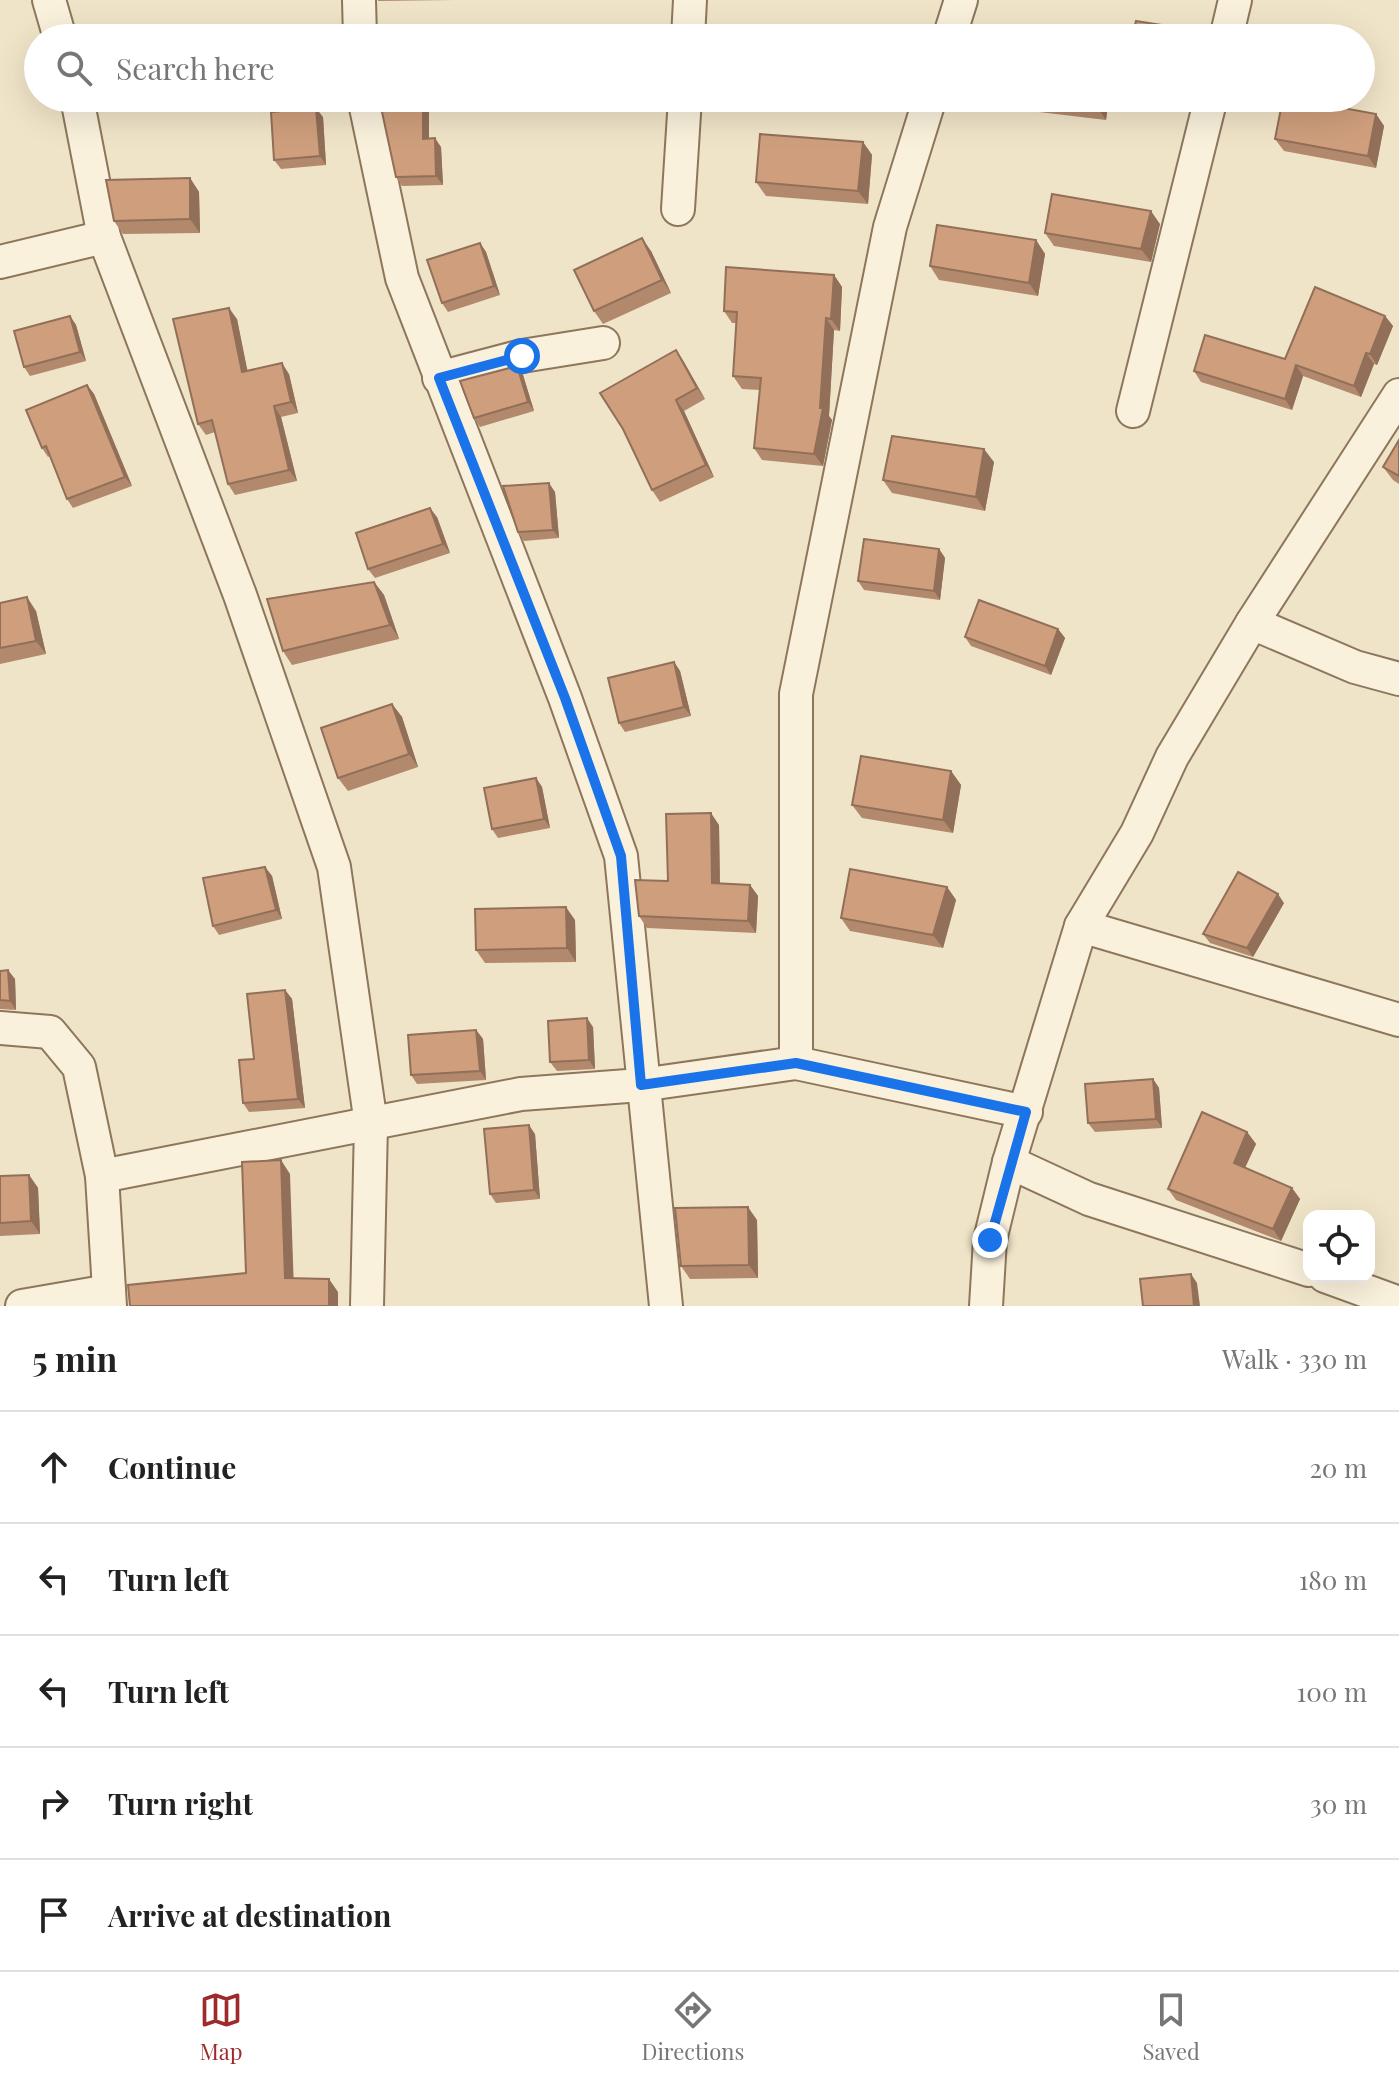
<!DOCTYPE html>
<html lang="en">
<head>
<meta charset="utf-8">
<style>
  :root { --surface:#fff; --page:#f2f2f2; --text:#222; --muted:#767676; --line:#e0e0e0; --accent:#9e2a2b }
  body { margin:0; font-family:"Playfair Display",serif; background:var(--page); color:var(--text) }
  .controls { position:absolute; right:24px; bottom:24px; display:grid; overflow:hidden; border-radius:16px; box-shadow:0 8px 32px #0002 }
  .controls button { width:72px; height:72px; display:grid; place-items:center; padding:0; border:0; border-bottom:2px solid var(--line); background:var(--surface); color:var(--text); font:40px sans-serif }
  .stop { position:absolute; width:24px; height:24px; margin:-18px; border:6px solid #1a73e8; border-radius:50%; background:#fff }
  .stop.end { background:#1a73e8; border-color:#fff; box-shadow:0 2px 8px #0008 }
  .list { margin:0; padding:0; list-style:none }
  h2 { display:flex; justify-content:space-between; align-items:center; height:104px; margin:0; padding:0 32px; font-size:34px }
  h2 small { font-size:26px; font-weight:400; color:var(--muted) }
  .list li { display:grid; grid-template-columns:52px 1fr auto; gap:24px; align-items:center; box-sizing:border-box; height:112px; padding:0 32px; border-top:2px solid var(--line) }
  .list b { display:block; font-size:30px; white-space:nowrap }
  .list em { font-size:26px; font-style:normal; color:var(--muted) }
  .icon { flex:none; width:44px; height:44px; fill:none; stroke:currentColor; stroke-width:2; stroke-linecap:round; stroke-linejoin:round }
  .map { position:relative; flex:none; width:1399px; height:1306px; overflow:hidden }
  .search { position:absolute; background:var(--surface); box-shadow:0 8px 32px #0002; left:24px; right:24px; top:24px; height:88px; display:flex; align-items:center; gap:20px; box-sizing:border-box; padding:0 28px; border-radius:44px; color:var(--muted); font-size:30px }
  .sheet { height:664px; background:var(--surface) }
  nav { display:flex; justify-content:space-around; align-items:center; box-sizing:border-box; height:112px; border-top:2px solid var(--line); background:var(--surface); font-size:22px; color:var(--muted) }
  nav a { display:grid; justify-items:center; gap:4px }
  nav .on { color:var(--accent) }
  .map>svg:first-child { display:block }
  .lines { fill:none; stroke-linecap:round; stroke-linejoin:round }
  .minor-casing { stroke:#8d765c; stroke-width:36 }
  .minor { stroke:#faf1dc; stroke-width:32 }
  .wall { fill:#b2896c }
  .shaded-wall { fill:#916f58 }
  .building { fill:#cf9f7d; stroke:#916f58; stroke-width:2 }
  .route { stroke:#1a73e8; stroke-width:10 }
</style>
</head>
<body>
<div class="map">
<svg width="1399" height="1306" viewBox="0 0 1399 1306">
  <rect width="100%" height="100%" fill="#f0e4c8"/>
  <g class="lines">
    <g class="minor-casing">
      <g id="minor">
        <polyline points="49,0 60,38"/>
        <polyline points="359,0 360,38"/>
        <polyline points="688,38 690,0"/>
        <polyline points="949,38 961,0"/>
        <polyline points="1226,38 1235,0"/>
        <polyline points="77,98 104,237 240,595 334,867 371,1124 367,1306"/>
        <polyline points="364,98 402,278 565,698 621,856 666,1306"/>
        <polyline points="678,209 685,98"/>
        <polyline points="0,262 104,237"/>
        <polyline points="439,378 522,356 603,343"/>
        <polyline points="1133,411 1211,98"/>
        <polyline points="1252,623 1355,667 1399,679"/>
        <polyline points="1081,926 1399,1020"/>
        <polyline points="0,1028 50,1032 79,1067 102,1176 110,1306"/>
        <polyline points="796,1063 1026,1112"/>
        <polyline points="1009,1162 1089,1199 1309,1270"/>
        <polyline points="102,1176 521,1094 641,1085 796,1063 796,694 890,227 930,98"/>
        <polyline points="1325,1276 1399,1303"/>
        <polyline points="22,1306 109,1291"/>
        <polyline points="986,1306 990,1240 1009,1162 1081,926 1137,833 1172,757 1252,623 1399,395"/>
      </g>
    </g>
    <use href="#minor" class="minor"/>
  </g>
  <g class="wall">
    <polygon points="378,0 455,0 378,1"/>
    <polygon points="206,98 247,98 247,106 213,109"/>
    <polygon points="991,98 1109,98 1106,120 997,107"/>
    <polygon points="1268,98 1315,98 1314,103 1376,114 1384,126 1376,168 1284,151 1275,139 1283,101 1269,99"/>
    <polygon points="323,117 326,165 281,169 274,160"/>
    <polygon points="429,139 441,147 443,185 402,186 396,177"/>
    <polygon points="863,142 872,155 868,204 766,196 756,182"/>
    <polygon points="190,178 199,192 200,233 123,234 114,221"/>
    <polygon points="1160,224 1151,262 1054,246 1045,233"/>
    <polygon points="1036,240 1045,254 1038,296 939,280 930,266"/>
    <polygon points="480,243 486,252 500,295 448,312 442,303"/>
    <polygon points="651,251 671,293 603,324 594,311"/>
    <polygon points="834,275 842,287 840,331 834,330 829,416 832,420 823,466 762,460 754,448 760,390 742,389 733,376 736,323 732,323 724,311"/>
    <polygon points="70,316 76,325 86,361 30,376 24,367"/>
    <polygon points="1385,316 1393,326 1377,365 1374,364 1361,397 1303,376 1292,410 1201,382 1194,371 1285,359"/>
    <polygon points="237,319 247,371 289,374 298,413 281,417 297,481 235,495 228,484 215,432 206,435 198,424"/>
    <polygon points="676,350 705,399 684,411 714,477 660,502 652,490"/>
    <polygon points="517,366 523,375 534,411 480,427 474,418"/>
    <polygon points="87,385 94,394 132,486 73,508 67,499 50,456 48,457 42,448"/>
    <polygon points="1399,440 1399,484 1393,480 1383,467"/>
    <polygon points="994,462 985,511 892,493 883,480"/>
    <polygon points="555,492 559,538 524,541 518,532"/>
    <polygon points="437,517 450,553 375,578 368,569"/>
    <polygon points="939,549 945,558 940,600 864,590 858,581"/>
    <polygon points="374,582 384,595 399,639 292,665 283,651"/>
    <polygon points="0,603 36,611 46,654 0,664"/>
    <polygon points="1058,629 1065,638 1051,675 971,646 965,637"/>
    <polygon points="674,662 680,671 691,716 625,732 619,723"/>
    <polygon points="392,704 402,717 418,767 348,791 338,778"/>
    <polygon points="951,771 961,785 953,833 862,818 852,805"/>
    <polygon points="536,778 542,787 550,828 498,838 492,829"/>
    <polygon points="719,825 720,883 750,885 758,896 756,933 647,928 639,916 668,881"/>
    <polygon points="265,867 272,876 282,919 219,935 213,926"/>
    <polygon points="947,887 956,900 943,948 850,931 841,918"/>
    <polygon points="1284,903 1253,957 1210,943 1203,934"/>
    <polygon points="575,920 576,962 485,963 476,950"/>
    <polygon points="0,971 15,979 16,1010 0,1009"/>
    <polygon points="285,990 292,999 305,1108 249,1112 243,1103 254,1059"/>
    <polygon points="593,1027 595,1069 557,1071 550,1062"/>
    <polygon points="476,1030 483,1039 486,1080 417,1084 411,1075"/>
    <polygon points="1153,1079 1159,1088 1162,1128 1095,1132 1088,1123"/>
    <polygon points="1247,1132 1256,1144 1245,1168 1292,1188 1300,1199 1281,1241 1176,1200 1168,1189"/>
    <polygon points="535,1134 540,1199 496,1203 490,1194"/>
    <polygon points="29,1175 38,1188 40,1234 0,1236 0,1176"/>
    <polygon points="757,1220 758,1278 690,1279 681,1266"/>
  </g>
  <g class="shaded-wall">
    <polygon points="1194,30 1200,38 1192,38"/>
    <polygon points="423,98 429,98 429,148 423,139"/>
    <polygon points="1098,98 1109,98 1106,120 1097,107"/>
    <polygon points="1305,98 1315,98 1313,113 1305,101"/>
    <polygon points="316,108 323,117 326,165 320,156"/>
    <polygon points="1376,114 1384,126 1376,168 1368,156"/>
    <polygon points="435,138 441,147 443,185 436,176"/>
    <polygon points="863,142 872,155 868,204 858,191"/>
    <polygon points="190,178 199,192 200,233 190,219"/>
    <polygon points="1151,211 1160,224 1151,262 1141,249"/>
    <polygon points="642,238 651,251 671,293 662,280"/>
    <polygon points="1036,240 1045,254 1038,296 1029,283"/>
    <polygon points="480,243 486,252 500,295 494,286"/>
    <polygon points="834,275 842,287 840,331 831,319"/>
    <polygon points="229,308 237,319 250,383 242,372"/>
    <polygon points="70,316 76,325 86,361 80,352"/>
    <polygon points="1385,316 1393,326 1377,365 1370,354"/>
    <polygon points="826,318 834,330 829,416 832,420 823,466 814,454 820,408"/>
    <polygon points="676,350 684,362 705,399 697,388"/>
    <polygon points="1366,353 1374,364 1361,397 1354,386"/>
    <polygon points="282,363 289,374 298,413 291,402"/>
    <polygon points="1296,365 1303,376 1292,410 1285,399"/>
    <polygon points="517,366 523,375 534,411 528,402"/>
    <polygon points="87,385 94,394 132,486 125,477"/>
    <polygon points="676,400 684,411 714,477 706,465"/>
    <polygon points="274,406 281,417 297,481 289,470"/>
    <polygon points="984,449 994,462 985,511 976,497"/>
    <polygon points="549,483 555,492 559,538 553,530"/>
    <polygon points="430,508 437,517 450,553 443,544"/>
    <polygon points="939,549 945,558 940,600 934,591"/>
    <polygon points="374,582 384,595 399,639 390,625"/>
    <polygon points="27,597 36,611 46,654 36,641"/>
    <polygon points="1058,629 1065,638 1051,675 1045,666"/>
    <polygon points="674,662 680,671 691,716 684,707"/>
    <polygon points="392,704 402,717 418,767 409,754"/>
    <polygon points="951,771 961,785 953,833 943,820"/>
    <polygon points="536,778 542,787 550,828 544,819"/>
    <polygon points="711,813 719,825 720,895 712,883"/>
    <polygon points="265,867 272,876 282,919 276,910"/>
    <polygon points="750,885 758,896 756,933 748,921"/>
    <polygon points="947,887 956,900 943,948 933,935"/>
    <polygon points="1278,894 1284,903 1253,957 1247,948"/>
    <polygon points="566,907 575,920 576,962 567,948"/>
    <polygon points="8,970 15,979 16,1010 10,1001"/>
    <polygon points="285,990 292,999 305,1108 298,1099"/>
    <polygon points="587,1018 593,1027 595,1069 589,1060"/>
    <polygon points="476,1030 483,1039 486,1080 480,1071"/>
    <polygon points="1153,1079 1159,1088 1162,1128 1156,1119"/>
    <polygon points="529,1125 535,1134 540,1199 534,1190"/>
    <polygon points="1247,1132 1256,1144 1242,1174 1234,1163"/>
    <polygon points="281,1160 290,1174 294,1291 285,1278"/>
    <polygon points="29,1175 38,1188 40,1234 31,1221"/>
    <polygon points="1292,1188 1300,1199 1281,1241 1273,1229"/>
    <polygon points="748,1207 757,1220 758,1278 749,1265"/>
    <polygon points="1191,1274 1197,1283 1200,1306 1194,1306"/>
    <polygon points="329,1279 338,1292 338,1306 329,1306"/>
  </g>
  <g class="building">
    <polygon points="1136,21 1194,30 1192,38 1132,38"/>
    <polygon points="1296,31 1311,33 1311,38 1294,38"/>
    <polygon points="206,98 229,98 206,100"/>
    <polygon points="379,98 423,98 423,139 435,138 436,176 396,177"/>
    <polygon points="1024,98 1098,98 1097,107"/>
    <polygon points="1283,98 1305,98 1305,101 1376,114 1368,156 1275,139"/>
    <polygon points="316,108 320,156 274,160 271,112"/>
    <polygon points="760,134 863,142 858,191 756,182"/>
    <polygon points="190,178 190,219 114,221 106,180"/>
    <polygon points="1052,194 1151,211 1141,249 1045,233"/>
    <polygon points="937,225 1036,240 1029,283 930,266"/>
    <polygon points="642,238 662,280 594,311 574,270"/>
    <polygon points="480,243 494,286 442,303 427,260"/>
    <polygon points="726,267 834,275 831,319 826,318 820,408 823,408 814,454 754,448 761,378 733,376 737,312 724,311"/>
    <polygon points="1315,287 1385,316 1370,354 1366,353 1354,386 1296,365 1285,399 1194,371 1205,335 1285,359"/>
    <polygon points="229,308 242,372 282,363 291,402 274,406 289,470 228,484 212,420 198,424 173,319"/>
    <polygon points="70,316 80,352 24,367 14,331"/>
    <polygon points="676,350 697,388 676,400 706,465 652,490 623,429 600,393"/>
    <polygon points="517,366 528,402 474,418 460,381"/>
    <polygon points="87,385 125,477 67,499 46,446 42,448 26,410"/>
    <polygon points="892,436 984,449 976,497 883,480"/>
    <polygon points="1399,440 1399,476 1383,467"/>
    <polygon points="549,483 553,530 518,532 503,486"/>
    <polygon points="430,508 443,544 368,569 356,533"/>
    <polygon points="864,539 939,549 934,591 858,581"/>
    <polygon points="374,582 390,625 283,651 267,599"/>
    <polygon points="27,597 36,641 0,648 0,603"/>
    <polygon points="979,600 1058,629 1045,666 965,637"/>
    <polygon points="674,662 684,707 619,723 608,678"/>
    <polygon points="392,704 409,754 338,778 321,728"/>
    <polygon points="861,756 951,771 943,820 852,805"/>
    <polygon points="536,778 544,819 492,829 484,788"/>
    <polygon points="711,813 712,883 750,885 748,921 639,916 635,880 668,881 666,814"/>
    <polygon points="265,867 276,910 213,926 203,878"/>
    <polygon points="850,869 947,887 933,935 841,918"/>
    <polygon points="1238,872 1278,894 1247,948 1203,934"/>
    <polygon points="566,907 567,948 476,950 475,909"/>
    <polygon points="8,970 10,1001 0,1000 0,971"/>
    <polygon points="285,990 298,1099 243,1103 239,1060 254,1059 247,994"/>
    <polygon points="587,1018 589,1060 550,1062 548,1021"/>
    <polygon points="476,1030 480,1071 411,1075 408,1035"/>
    <polygon points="1153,1079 1156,1119 1088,1123 1085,1084"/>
    <polygon points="1202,1112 1247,1132 1234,1163 1292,1188 1273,1229 1168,1189"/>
    <polygon points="529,1125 534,1190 490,1194 484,1129"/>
    <polygon points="281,1160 285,1278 329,1279 329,1306 130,1306 128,1285 246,1273 242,1162"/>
    <polygon points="29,1175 31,1221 0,1223 0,1176"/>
    <polygon points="748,1207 749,1265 681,1266 675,1208"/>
    <polygon points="1191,1274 1194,1306 1143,1306 1140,1279"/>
  </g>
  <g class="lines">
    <polyline class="route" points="522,356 439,378 565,698 621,856 641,1085 796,1063 1026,1112 990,1240"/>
  </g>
</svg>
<div class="controls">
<button><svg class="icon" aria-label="locate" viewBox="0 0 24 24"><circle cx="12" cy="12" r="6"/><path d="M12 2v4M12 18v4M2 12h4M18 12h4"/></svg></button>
</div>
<div class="stop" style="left:522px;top:356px"></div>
<div class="stop end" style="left:990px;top:1240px"></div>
<div class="search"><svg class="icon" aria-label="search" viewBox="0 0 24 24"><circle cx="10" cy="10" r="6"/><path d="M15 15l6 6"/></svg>Search here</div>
</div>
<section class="sheet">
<h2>5 min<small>Walk · 330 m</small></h2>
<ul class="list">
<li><svg class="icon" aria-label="ahead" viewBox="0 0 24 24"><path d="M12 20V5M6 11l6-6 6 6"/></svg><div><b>Continue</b></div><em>20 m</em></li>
<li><svg class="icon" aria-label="left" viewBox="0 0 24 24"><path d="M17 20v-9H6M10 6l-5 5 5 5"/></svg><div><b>Turn left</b></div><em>180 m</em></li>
<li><svg class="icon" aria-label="left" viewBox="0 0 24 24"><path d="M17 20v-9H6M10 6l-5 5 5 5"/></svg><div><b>Turn left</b></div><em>100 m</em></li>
<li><svg class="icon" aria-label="right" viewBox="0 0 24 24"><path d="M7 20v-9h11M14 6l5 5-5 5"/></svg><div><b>Turn right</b></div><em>30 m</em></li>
<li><svg class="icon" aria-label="arrive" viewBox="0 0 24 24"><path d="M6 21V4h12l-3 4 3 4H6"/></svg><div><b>Arrive at destination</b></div></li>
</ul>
</section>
<nav>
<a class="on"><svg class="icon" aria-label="map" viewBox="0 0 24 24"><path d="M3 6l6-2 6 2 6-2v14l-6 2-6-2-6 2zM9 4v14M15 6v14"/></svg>Map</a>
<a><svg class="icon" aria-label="directions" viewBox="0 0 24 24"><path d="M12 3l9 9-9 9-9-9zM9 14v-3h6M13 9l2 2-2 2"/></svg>Directions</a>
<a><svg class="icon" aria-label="saved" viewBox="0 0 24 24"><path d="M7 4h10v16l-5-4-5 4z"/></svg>Saved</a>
</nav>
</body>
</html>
